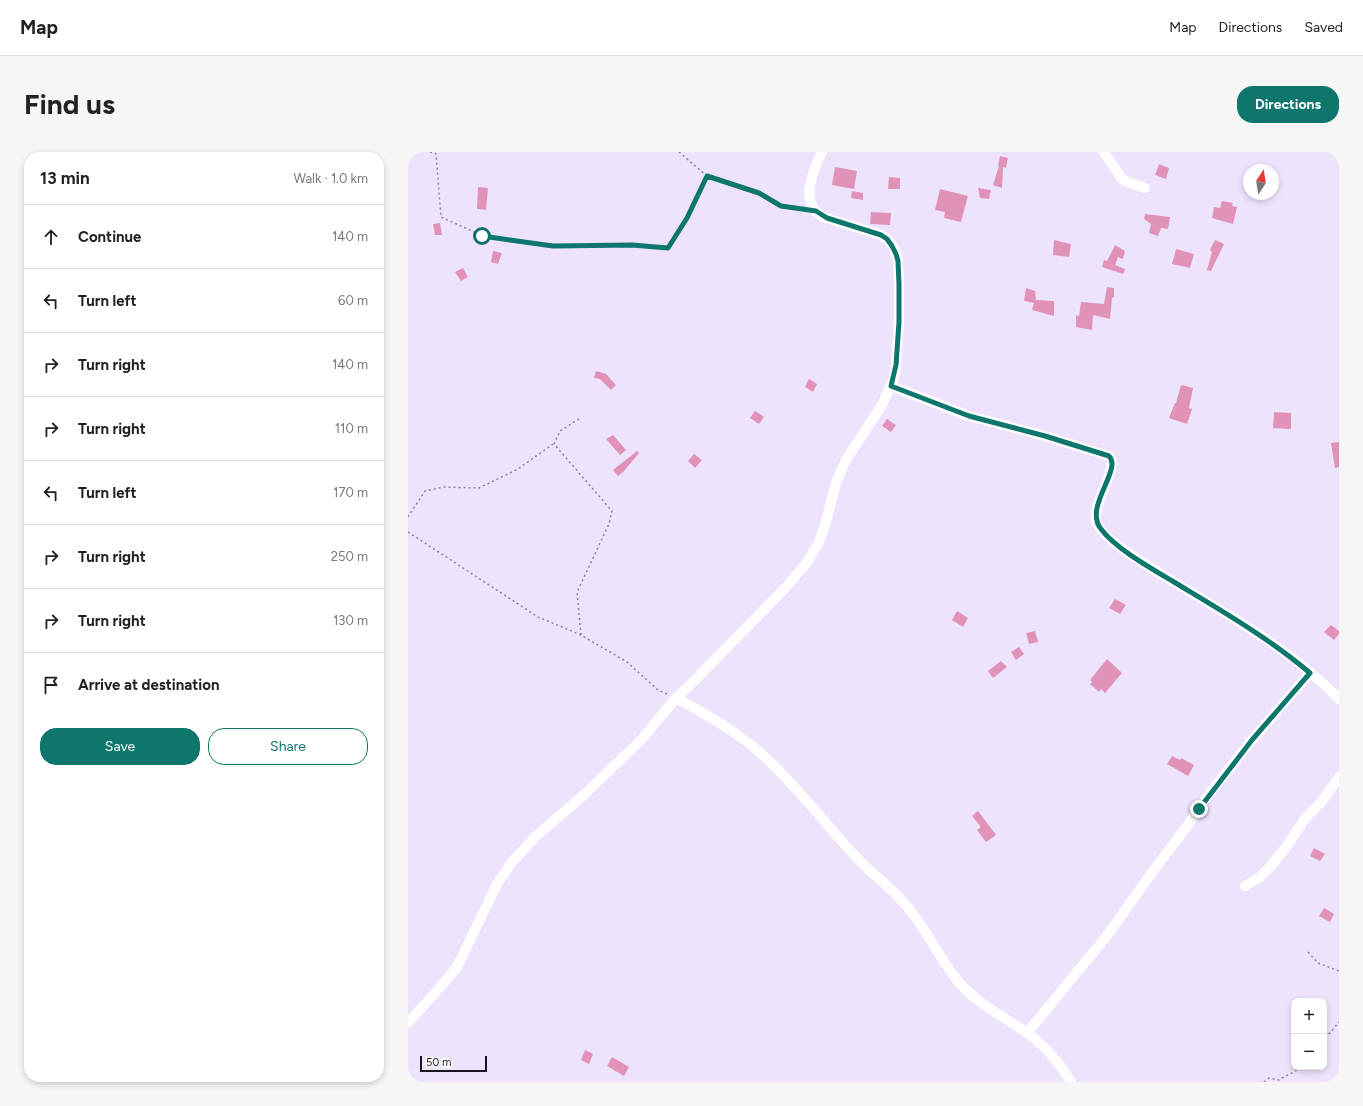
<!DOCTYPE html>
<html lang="en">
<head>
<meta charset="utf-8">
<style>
  :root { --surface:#fff; --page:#f6f6f6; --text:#222; --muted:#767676; --line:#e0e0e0; --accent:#0f766e }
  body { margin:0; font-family:Figtree,sans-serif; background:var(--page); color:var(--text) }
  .controls { position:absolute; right:12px; bottom:12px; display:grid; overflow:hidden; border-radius:8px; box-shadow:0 2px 6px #0003 }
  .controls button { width:36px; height:36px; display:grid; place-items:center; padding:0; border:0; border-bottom:1px solid var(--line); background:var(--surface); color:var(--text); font:20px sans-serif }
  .compass { position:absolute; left:835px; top:12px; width:36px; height:36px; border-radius:50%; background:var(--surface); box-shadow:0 2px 6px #0003; rotate:12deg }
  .scale { position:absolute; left:12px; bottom:10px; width:67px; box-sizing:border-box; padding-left:4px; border:2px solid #19151e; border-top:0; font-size:11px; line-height:14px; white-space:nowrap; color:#19151e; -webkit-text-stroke:3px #fff; paint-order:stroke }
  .stop { position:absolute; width:12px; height:12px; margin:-9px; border:3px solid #0f766e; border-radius:50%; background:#fff }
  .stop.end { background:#0f766e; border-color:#fff; box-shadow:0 1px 4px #0008 }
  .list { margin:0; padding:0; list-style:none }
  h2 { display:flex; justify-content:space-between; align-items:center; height:52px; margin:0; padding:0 16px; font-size:17px }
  h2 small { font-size:13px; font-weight:400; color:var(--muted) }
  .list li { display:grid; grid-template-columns:26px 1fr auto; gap:12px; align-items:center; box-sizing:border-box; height:64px; padding:0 16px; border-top:1px solid var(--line) }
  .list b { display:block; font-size:15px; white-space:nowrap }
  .list em { font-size:13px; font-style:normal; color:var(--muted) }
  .actions { display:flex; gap:8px; padding:12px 16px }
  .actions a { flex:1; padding:9px 0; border:1px solid var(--accent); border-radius:16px; text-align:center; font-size:14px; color:var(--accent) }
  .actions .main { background:var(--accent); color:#fff }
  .icon { flex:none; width:22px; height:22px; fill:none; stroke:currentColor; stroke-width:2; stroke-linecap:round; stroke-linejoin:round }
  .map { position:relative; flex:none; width:931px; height:930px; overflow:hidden; border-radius:16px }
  header { display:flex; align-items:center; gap:24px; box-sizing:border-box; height:56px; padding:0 20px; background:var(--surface); border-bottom:1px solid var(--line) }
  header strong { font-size:19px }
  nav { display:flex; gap:22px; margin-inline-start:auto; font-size:14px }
  .intro { display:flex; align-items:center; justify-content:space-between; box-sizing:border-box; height:96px; padding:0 24px }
  h1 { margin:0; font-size:28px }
  .button { padding:10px 18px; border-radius:16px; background:var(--accent); color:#fff; font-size:14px; font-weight:700 }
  main { display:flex; gap:24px; padding:0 24px }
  aside { flex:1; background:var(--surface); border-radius:16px; box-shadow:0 2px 6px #0003 }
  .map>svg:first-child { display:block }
  .building { fill:#e093b6 }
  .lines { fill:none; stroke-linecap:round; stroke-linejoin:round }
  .path { stroke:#8c8496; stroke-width:1.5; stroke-dasharray:2 3; stroke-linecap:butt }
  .minor { stroke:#fff; stroke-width:10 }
  .route { stroke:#0f766e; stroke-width:5 }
</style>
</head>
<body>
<header>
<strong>Map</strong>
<nav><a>Map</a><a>Directions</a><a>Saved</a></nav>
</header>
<div class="intro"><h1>Find us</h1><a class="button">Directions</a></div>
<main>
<aside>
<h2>13 min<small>Walk · 1.0 km</small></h2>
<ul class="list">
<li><svg class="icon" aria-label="ahead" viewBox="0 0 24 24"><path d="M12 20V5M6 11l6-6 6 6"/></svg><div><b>Continue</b></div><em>140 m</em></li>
<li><svg class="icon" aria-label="left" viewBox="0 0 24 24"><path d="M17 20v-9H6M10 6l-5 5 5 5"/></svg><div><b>Turn left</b></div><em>60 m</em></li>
<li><svg class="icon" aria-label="right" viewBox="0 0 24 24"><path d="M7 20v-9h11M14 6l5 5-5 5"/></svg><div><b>Turn right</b></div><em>140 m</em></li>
<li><svg class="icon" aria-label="right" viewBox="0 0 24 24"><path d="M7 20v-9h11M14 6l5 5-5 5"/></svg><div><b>Turn right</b></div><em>110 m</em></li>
<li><svg class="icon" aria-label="left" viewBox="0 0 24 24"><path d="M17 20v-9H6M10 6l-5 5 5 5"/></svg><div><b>Turn left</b></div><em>170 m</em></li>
<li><svg class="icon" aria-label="right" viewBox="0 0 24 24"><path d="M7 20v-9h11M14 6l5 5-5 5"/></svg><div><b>Turn right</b></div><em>250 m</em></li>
<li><svg class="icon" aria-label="right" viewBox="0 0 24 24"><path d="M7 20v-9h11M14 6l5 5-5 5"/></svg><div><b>Turn right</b></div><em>130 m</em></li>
<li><svg class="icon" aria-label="arrive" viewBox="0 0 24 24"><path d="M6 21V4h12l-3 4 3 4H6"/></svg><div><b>Arrive at destination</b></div></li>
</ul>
<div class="actions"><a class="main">Save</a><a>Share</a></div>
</aside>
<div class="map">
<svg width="931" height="930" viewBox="0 0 931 930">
  <rect width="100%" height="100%" fill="#eee3fc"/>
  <g class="building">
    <polygon points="592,4 600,6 598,16 595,15 594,36 585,33 591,14 590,14"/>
    <polygon points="751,12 761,16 758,27 747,23"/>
    <polygon points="427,15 449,19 446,37 424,33"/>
    <polygon points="481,25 492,26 492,37 480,37"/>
    <polygon points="70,35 80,36 78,58 69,57"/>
    <polygon points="570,36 583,38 581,47 572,46"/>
    <polygon points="532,37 560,44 553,70 536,66 537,60 527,58"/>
    <polygon points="444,39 455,41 455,48 443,46"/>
    <polygon points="814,49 825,51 824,54 829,55 825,72 804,66 806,55 812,56"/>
    <polygon points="463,60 483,61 482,73 462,72"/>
    <polygon points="737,62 762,65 760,77 753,76 750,84 741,81 743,72 736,67"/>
    <polygon points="32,71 34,83 27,83 25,72"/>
    <polygon points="646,88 663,92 661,105 645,103"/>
    <polygon points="807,88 816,92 803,119 799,118 804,100 802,98"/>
    <polygon points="707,93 717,99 715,107 710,105 707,113 717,117 715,122 694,115 696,108 699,109"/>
    <polygon points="768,97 786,102 782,116 764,112"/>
    <polygon points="85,99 94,101 90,112 83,110"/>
    <polygon points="55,116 60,125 53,129 47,120"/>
    <polygon points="699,135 706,136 706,146 704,145 702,167 685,163 684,178 668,175 668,163 671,164 673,150 696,152"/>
    <polygon points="618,136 627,139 628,148 646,149 646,164 624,158 626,151 616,149"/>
    <polygon points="188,219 198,222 208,233 203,238 192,227 186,226"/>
    <polygon points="401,227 409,232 405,240 397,235"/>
    <polygon points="773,233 785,236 781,256 784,257 779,272 761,266 767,251 768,251"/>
    <polygon points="347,259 356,265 351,272 342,266"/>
    <polygon points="866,260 883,261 883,277 865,276"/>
    <polygon points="479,267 488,273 483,280 474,274"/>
    <polygon points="205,283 218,298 212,303 198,287"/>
    <polygon points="931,290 931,315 927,316 923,291"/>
    <polygon points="229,299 231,301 216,319 210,324 205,318"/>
    <polygon points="286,302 294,308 287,316 280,309"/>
    <polygon points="707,447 718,453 712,462 701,456"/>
    <polygon points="549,459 560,466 555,475 544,468"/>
    <polygon points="923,473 931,479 931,482 926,488 916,480"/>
    <polygon points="627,479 630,490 621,492 618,481"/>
    <polygon points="611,495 616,502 608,508 603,500"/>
    <polygon points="699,507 714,521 697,541 693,537 691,540 682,532 684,530 682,528"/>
    <polygon points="593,509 599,515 585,526 580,519"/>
    <polygon points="764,604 772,608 773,606 786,613 780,624 759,612"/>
    <polygon points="570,659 588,683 578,690 569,678 573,675 564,664"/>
    <polygon points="906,696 917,702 912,709 902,704"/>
    <polygon points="916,756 926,762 922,770 911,764"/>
    <polygon points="177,898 185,902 181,912 173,908"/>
    <polygon points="204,905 221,915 216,924 199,914"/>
  </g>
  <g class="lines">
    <g class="path">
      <polyline points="22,0 28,2 33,65 75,84 145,94 224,93 260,96 279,66 299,24"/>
      <polyline points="271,0 299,24 351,41 373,54 396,58"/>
      <polyline points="171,267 152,279 146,292 204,359 201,372 169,440 173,483 219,510 250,538 259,542"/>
      <polyline points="0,365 17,339 36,335 71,336 110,317 145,292"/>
      <polyline points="0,380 130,465 173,483"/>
      <polyline points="900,800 910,811 931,819"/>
      <polyline points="916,884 922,881 931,870"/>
      <path d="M856,930L861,926L871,928C878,923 886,921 893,915"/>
    </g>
    <g class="minor">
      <polyline points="696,0 714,27 720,30 737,36"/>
      <path d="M483,234L561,264L637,284L701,304C712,314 684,352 688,369C690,376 696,381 701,386C720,403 744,416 766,430C821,463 887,501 931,547"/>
      <path d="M268,546C299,563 330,580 356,604C390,635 417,672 448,705C463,721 481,734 496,751C519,776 532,810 555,835C573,854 597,865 619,881C636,893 653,912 663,930"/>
      <polyline points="837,734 852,725 862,715 879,694 896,668 915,648 931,625"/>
      <path d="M0,871L34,833L49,815L89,732L104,710L127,685L178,641L234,587L268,546L288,527L379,434L400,409L411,390L417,373L428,331L438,308L474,253L486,226L488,213L491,169V133L490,109L488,102L485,94L479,87L473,83L415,65C390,52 405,18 414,0"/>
      <polyline points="619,881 698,785 748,715 780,673 794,651 844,588 902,521"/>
    </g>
  </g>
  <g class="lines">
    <path class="route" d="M74,84L145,94L224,93L260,96L279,66L299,24L351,41L373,54L408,59L419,66L473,83L479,87L484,94L488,102L490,109L491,133V170L488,213L483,234L561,264L637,284L701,304C715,317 675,355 693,377C708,397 744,417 766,430C812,458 861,486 902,521L844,588L791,657"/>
  </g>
</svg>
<div class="controls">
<button>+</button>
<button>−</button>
</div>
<svg class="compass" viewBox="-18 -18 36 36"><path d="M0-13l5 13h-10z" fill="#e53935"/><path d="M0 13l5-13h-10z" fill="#767676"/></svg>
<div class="scale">50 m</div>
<div class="stop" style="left:74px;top:84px"></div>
<div class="stop end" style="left:791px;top:657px"></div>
</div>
</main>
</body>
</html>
